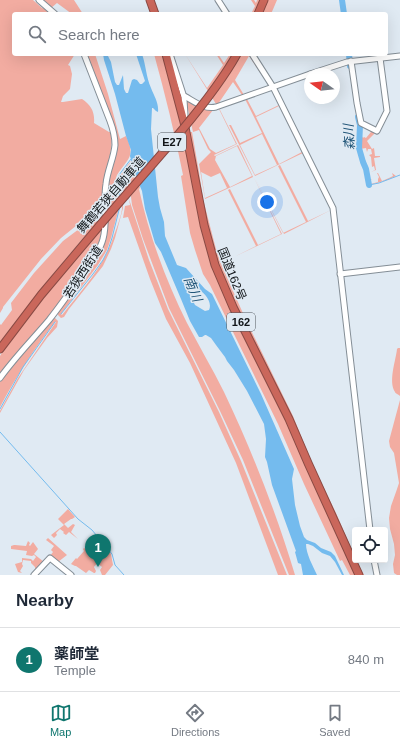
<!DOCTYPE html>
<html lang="en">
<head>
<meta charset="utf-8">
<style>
  :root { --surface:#fff; --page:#f2f2f3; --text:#1f2937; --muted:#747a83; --line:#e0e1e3; --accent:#0f766e }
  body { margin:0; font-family:Helvetica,"Noto Sans JP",sans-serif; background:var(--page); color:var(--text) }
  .controls { position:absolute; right:12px; bottom:12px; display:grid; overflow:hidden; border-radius:4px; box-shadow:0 4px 16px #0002 }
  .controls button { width:36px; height:36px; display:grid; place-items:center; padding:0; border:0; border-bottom:1px solid var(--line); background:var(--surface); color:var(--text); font:20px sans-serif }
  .compass { position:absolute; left:304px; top:68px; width:36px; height:36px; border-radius:50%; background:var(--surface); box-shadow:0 4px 16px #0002; rotate:284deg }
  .you { position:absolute; left:267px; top:202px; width:14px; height:14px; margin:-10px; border:3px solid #fff; border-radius:50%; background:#1a73e8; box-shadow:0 0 0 6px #1a73e833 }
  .badge { display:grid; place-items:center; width:26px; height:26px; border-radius:50%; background:var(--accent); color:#fff; font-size:13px; font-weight:700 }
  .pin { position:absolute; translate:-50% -33px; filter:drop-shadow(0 1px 2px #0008) }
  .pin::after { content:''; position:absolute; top:21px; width:14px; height:12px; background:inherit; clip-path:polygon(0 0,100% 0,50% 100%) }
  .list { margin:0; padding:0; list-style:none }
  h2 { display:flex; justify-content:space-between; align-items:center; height:52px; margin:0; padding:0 16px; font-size:17px }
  h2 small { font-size:13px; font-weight:400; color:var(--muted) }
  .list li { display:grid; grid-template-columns:26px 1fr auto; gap:12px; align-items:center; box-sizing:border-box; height:64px; padding:0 16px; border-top:1px solid var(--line) }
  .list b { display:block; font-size:15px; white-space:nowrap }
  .list p { margin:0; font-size:13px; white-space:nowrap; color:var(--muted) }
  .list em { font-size:13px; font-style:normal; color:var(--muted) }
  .icon { flex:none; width:22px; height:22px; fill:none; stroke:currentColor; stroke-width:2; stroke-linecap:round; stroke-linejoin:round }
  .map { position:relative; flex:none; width:400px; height:575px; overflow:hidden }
  .search { position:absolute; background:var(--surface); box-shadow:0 4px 16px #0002; left:12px; right:12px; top:12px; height:44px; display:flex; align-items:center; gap:10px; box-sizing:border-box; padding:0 14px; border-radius:4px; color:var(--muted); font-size:15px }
  .sheet { height:116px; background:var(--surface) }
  nav { display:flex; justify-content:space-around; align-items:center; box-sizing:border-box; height:56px; border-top:1px solid var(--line); background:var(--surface); font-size:11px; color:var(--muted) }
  nav a { display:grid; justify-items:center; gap:2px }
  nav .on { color:var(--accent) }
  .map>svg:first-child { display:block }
  .green { fill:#f2aca1; fill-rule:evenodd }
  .water { fill:#74bbee; fill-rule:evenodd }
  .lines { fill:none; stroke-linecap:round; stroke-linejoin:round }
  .stream { stroke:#74bbee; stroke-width:1 }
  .river { stroke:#74bbee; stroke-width:6 }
  .minor-casing { stroke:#848e96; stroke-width:7 }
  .highway-casing { stroke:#894a44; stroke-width:9 }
  .minor { stroke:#fff; stroke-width:5 }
  .highway { stroke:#ca675b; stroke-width:7 }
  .highway-bridge-casing { stroke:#894a44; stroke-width:9; stroke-linecap:butt }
  .highway-bridge { stroke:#ca675b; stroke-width:7 }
  .labels { text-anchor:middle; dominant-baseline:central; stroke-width:3; stroke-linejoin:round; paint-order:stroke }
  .shield { fill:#e0eaf3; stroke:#4f555a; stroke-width:1 }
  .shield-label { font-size:11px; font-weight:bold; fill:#111518 }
  .street-label { font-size:12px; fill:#111518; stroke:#e0eaf3 }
  .water-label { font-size:13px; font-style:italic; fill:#215578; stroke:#e0eaf3 }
</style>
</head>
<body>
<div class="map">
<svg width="400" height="575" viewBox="0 0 400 575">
  <rect width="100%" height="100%" fill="#e0eaf3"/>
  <g class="green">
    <path d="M0,0H33L42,8L46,9L52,14H14V54H75L68,65L70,66L72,74L70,89L63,96L61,102H63L82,99C91,105 95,112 94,123L109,132H111C114,151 106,165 104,183C102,193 103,202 104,212H97L87,217L61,238L41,259L3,307V308L0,313Z"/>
    <polygon points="42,0 74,0 83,14 72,14 57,3 51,8"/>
    <polygon points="251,0 254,0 256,3 257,0 277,0 271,14 251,14 255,6"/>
    <path d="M86,54H95L108,94L120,139L126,136C136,157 128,158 117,175L116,178L119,208L111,238L107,250L98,265L61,314L62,315C81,291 103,268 113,238C116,230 121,217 122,209C122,205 121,200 121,196C119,176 118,176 132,160L140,188L139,189C149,235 166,281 187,323C199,346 212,368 224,392C252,451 276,512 295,575H289L243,460L220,411L169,308L143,239L132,205L130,189L127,190L129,199L125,200L123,186L125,184L124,179H120L123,208L115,238L111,249L103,266L69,309L64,317L61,318L58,315V311L104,242L108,228L107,186L117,140Z"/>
    <path d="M154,54H165L179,106L208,246L357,575H350L342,560L340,561L304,484L278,424L210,285L203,274L195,250L190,233L181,176L183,175C175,134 165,94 154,54Z"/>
    <polygon points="185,54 207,88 223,65 216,54 218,54 224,63 230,54 249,54 267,83 249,56 235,80 244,95 242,95 233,82 218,104 216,104"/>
    <path d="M187,99C200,107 204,112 219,108L237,144L214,155L215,156L238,145L253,177L205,199L199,164L211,152L208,149L199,130L193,132L186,100ZM217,109H219L236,144L216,153L210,149L199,128L213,110ZM237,146L252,176L230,187L215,160L216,156ZM201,172L211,177L220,173L227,188L205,198Z"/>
    <path d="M245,99H247L256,116L279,105L303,153L255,176L229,125H231L240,143L262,133ZM279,106L302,152L279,164L256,117ZM262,134L277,165L255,175L240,145Z"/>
    <polygon points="367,129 376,132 367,141 372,149 374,148 375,156 380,156 380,157 374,158 376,170 371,172 375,170 374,166 372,167 371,157 369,155 372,154 371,149 368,149 367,152 366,148 360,149 368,168 369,179 372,179 370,180 371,184 378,182 378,179 379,177 377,173 378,173 382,181 389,178 393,176 392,173 396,176 387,180 370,185 367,169 363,162 359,149 360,132 362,134 361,135 363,138 364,137 366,138 371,132"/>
    <polygon points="188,132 192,132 199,172 203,199 216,249 221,264 246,320 293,416 312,463 336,513 355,557 355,560 356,560 364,575 361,575 244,324 213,255"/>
    <polygon points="280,165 308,221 331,210 284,234 255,178 283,233 306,222 278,166"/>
    <polygon points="254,178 282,234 234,257 256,246 228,190 230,189 258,245 281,234"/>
    <polygon points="129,199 149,260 168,309 219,412 241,461 287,575 278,575 236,463 190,363 166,319 150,279 128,217 123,218 125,206 130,205"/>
    <polygon points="92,220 98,222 91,229 54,273 0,343 0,324 1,325 12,310 11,303 34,273 63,241 87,223 87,222"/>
    <path d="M103,226C100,247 91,258 79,275C67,293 54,311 40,327C26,343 12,358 0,375V356L3,351L44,297Z"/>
    <path d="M54,317L58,321L57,327L47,338L24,370L0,413V411L18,378L56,322H55C34,349 16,377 0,407V382L15,361Z"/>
    <path d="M398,348H400V398V396C399,395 395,393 395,392C388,381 396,360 397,349Z"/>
    <polygon points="400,400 400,575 397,575 394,573 393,564 395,555 394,544 390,529 389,518 391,506 396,492 399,483 394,453 390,447 389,441"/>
    <polygon points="68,509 75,517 72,519 71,519 64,524 68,528 73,524 75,525 71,532 78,539 69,532 66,535 63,533 64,532 60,529 56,533 57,535 54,538 51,535 64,525 58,519"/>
    <polygon points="48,538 67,555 58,562 50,556 53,552 51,550 54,546 46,540"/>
    <polygon points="98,538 111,554 113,565 105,575 102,575 100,570 102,567 97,563 94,567 96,571 95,573 94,573 89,570 86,573 76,566 75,566 71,564 76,558 77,559 84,551 83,549 84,548 87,550 96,542 95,541"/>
    <polygon points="28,541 30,543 29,545 30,546 33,542 38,549 34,554 44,562 37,570 35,568 35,567 31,563 31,561 23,560 22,564 23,566 20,571 22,573 18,572 15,564 22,562 22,558 31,559 33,561 36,557 34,555 32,556 26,555 27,551 11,549 11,546 14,545 15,545 26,546"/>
  </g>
  <path class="water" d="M103,54H107L111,62L115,82L117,85H119L123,75L124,89L126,93H128L132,80L134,79L137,80L140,84H142L145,81L136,54H142C146,65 146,77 151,88C154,96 159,103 158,112L156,111L153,108H152L151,129L158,197L160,208L164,222L165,236L177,265L186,268L205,289L212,294L261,394L294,469L292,479L295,505L300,526L304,537L307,540L315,543L321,548L331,552L335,556L344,575H342L335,562L330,556L322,553L313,546L308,544H306C306,554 313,566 317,575H303L301,564L298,563L295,552L296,551L272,485L267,462L265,457L266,439L264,424L247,391L234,370L227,361L225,357L216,345L211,338L206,335H205L202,337H199L190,321L181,299L161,252L155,243L145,209L142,191L136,177L130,156L131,150L126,136L115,94L104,60ZM188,285C198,286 214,299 209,310L205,311L195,305L186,287Z"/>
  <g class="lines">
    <g class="stream">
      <polyline points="369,185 379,183 400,175"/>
      <polyline points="120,197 118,179 119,175 131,159"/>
      <polyline points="61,314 93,274 103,260 108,250 112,238 120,206"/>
      <polyline points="0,409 23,367 55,322"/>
      <polyline points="0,432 78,519 92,530 112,554 115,565 124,575"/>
    </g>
    <g class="river">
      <polyline points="342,0 344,14"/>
      <polyline points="349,54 350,66"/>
      <polyline points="358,117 360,125 359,148 363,162 366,169 369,185"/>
    </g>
    <g class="minor-casing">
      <g id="minor">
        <polyline points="39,0 55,14"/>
        <polyline points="218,0 227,14"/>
        <path d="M170,54L183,94L184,96C194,101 204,110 216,107L310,74"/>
        <polyline points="252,54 273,87 333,208 370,530"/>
        <polyline points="351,61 357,103 361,123 377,131 387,111 380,58"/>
        <polyline points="310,74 347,62 400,56"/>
        <polyline points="184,96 184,100 185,115"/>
        <polyline points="340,274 400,267"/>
        <path d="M0,378C15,357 33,339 49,320C61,305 72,289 83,273C91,262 100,251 103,239C108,221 103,202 106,184C107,171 114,158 115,145C115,137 113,129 110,121L84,54"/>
        <polyline points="374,560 377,575"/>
        <polyline points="34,575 50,558 71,575"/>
      </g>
    </g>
    <g class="highway-casing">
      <g id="highway">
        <polyline points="150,0 155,14"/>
        <polyline points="258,14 264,0"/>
        <polyline points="166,54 184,122 204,225 215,265 233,307 289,419 308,463 359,575"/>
        <polyline points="0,349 41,295 100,225"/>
      </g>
    </g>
    <use href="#minor" class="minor"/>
    <use href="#highway" class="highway"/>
    <g class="highway-bridge-casing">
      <path id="highway-bridge" d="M100,225C127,193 155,162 182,130C202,106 222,81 237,54"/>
    </g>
    <use href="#highway-bridge" class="highway-bridge"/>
  </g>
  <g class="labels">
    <g class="shield">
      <rect x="158" y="133" width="28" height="18" rx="3"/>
      <rect x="227" y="313" width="28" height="18" rx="3"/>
    </g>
    <g class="shield-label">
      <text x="172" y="142">E27</text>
      <text x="241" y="322">162</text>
    </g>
    <g class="street-label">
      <text transform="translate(111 195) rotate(-49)">舞鶴若狭自動車道</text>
      <text transform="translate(83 272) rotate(-57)">若狭西街道</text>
      <text transform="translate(232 274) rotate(68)">国道162号</text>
    </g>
    <g class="water-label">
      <text transform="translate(349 137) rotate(-93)">森川</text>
      <text transform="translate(193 289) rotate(67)">南川</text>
    </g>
  </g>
</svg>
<div class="controls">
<button><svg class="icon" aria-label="locate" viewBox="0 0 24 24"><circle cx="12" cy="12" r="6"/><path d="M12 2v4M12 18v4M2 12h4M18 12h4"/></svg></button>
</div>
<svg class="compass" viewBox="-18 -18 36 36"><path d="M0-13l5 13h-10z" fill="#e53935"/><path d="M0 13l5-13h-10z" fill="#747a83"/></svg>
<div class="you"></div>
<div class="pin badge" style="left:98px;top:567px">1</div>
<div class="search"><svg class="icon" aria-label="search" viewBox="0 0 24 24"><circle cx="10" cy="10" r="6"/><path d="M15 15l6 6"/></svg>Search here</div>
</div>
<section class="sheet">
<h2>Nearby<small></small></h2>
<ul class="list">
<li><span class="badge">1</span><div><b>薬師堂</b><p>Temple</p></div><em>840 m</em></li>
</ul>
</section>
<nav>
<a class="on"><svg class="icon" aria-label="map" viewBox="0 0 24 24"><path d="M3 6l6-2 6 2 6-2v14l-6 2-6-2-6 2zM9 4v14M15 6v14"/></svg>Map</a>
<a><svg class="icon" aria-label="directions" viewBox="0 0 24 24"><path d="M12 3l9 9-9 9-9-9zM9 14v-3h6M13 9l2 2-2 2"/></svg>Directions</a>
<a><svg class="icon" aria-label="saved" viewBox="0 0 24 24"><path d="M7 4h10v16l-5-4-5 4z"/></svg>Saved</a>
</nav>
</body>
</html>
